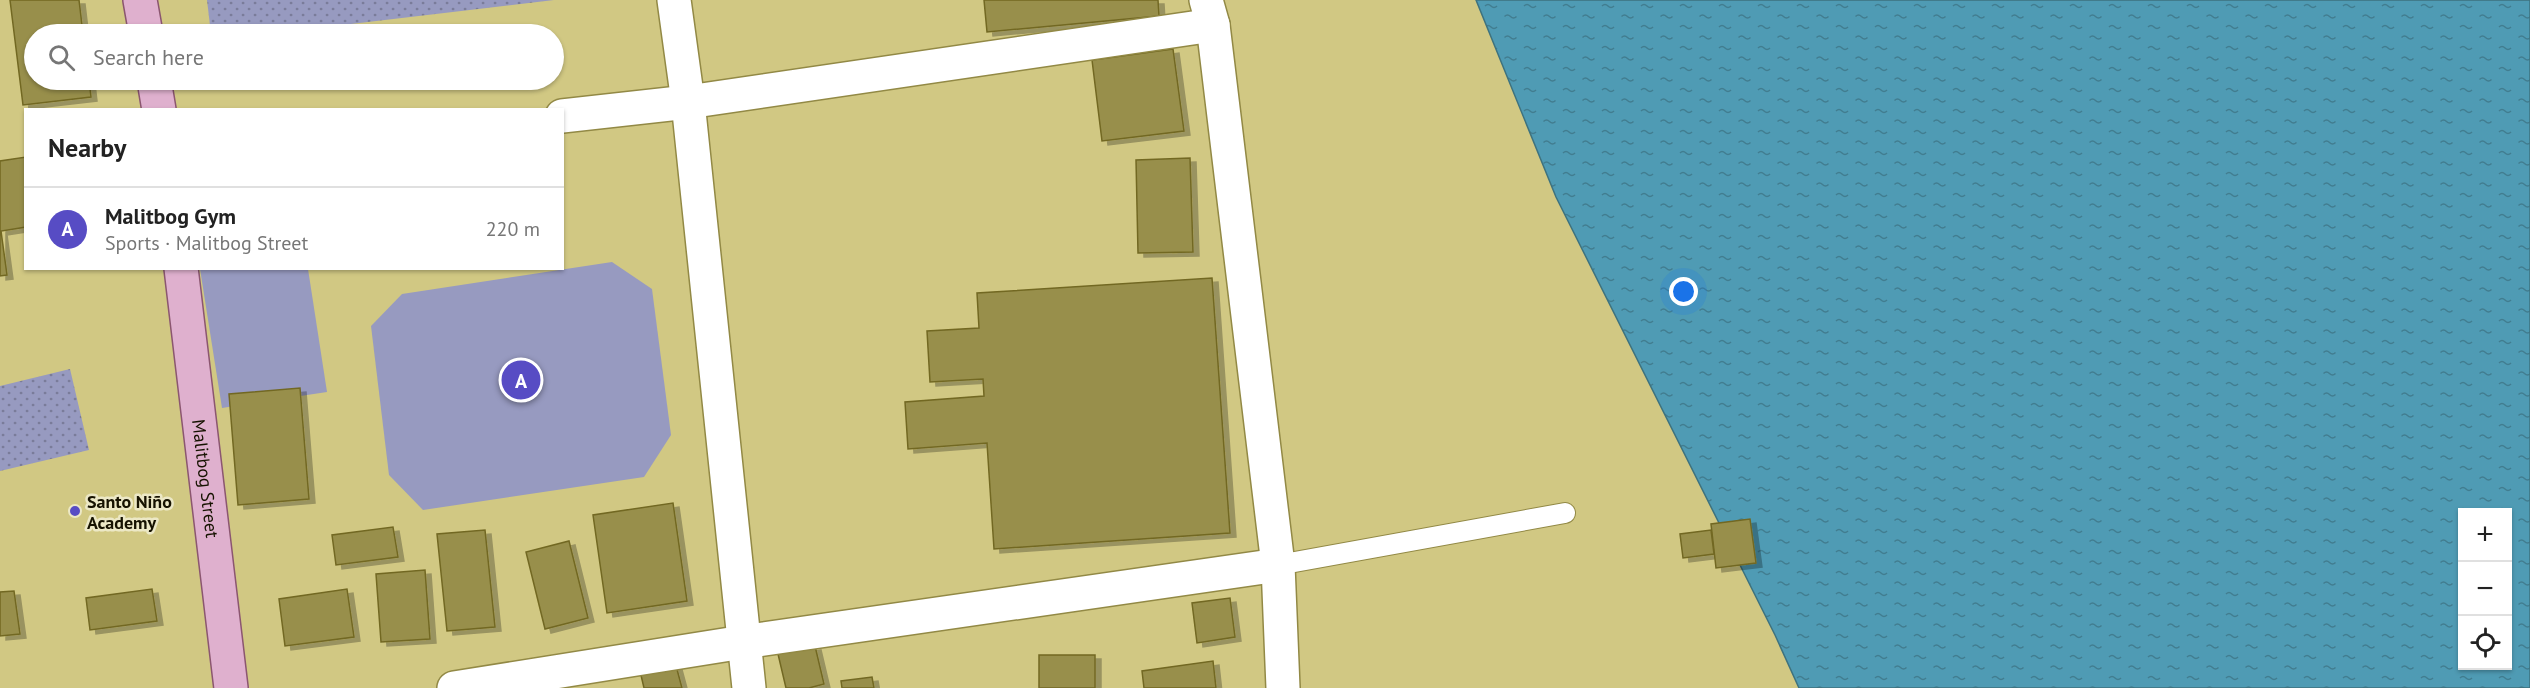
<!DOCTYPE html>
<html lang="en">
<head>
<meta charset="utf-8">
<style>
  :root { --surface:#fff; --page:#f2f2f2; --text:#222; --muted:#767676; --line:#e0e0e0; --accent:#574cc4 }
  body { margin:0; font-family:"PT Sans",sans-serif; background:var(--page); color:var(--text) }
  .controls { position:absolute; right:18px; bottom:18px; display:grid; overflow:hidden; border-radius:0px; box-shadow:0 2px 4px #0004 }
  .controls button { width:54px; height:54px; display:grid; place-items:center; padding:0; border:0; border-bottom:2px solid var(--line); background:var(--surface); color:var(--text); font:30px sans-serif }
  .you { position:absolute; left:1684px; top:292px; width:21px; height:21px; margin:-15px; border:4px solid #fff; border-radius:50%; background:#1a73e8; box-shadow:0 0 0 9px #1a73e833 }
  .badge { display:grid; place-items:center; width:39px; height:39px; border-radius:50%; background:var(--accent); color:#fff; font-size:20px; font-weight:700 }
  .pin { position:absolute; translate:-50% -50%; border:3px solid #fff; box-shadow:0 2px 6px #0006 }
  .list { margin:0; padding:0; list-style:none }
  h2 { display:flex; justify-content:space-between; align-items:center; height:78px; margin:0; padding:0 24px; font-size:26px }
  h2 small { font-size:20px; font-weight:400; color:var(--muted) }
  .list li { display:grid; grid-template-columns:39px 1fr auto; gap:18px; align-items:center; box-sizing:border-box; height:84px; padding:0 24px; border-top:2px solid var(--line) }
  .list b { display:block; font-size:22px; white-space:nowrap }
  .list p { margin:0; font-size:20px; white-space:nowrap; color:var(--muted) }
  .list em { font-size:20px; font-style:normal; color:var(--muted) }
  .icon { flex:none; width:33px; height:33px; fill:none; stroke:currentColor; stroke-width:2; stroke-linecap:round; stroke-linejoin:round }
  .map { position:relative; flex:none; width:2530px; height:688px; overflow:hidden }
  .search { position:absolute; background:var(--surface); box-shadow:0 2px 4px #0004; left:24px; top:24px; width:540px; height:66px; display:flex; align-items:center; gap:15px; box-sizing:border-box; padding:0 21px; border-radius:33px; color:var(--muted); font-size:22px }
  .panel { position:absolute; background:var(--surface); box-shadow:0 2px 4px #0004; left:24px; top:108px; width:540px; height:162px; border-radius:0px }
  .map>svg:first-child { display:block }
  .grass { fill:url(#grass-dots) }
  .garden { fill:#979ac0 }
  .water { fill:url(#water-ripples); stroke:#3e727e; stroke-width:1.5; fill-rule:evenodd }
  .building { fill:#988f4b; stroke:#726823; stroke-width:1.5; filter:url(#shadow) }
  .lines { fill:none; stroke-linecap:round; stroke-linejoin:round }
  .lane-casing { stroke:#928945; stroke-width:22 }
  .street-casing { stroke:#928945; stroke-width:36 }
  .primary-casing { stroke:#8b5670; stroke-width:36 }
  .lane { stroke:#fff; stroke-width:20 }
  .street { stroke:#fff; stroke-width:33 }
  .primary { stroke:#dfb0ce; stroke-width:33 }
  .poi-dot { fill:#574cc4; stroke:#ece8c6; stroke-width:2 }
  .labels { text-anchor:middle; dominant-baseline:central; stroke-width:5; stroke-linejoin:round; paint-order:stroke }
  .street-label { font-size:18px; fill:#161200; stroke:#ece8c6 }
  .poi-label { font-size:18px; font-weight:bold; fill:#161200; stroke:#ece8c6; text-anchor:start }
</style>
</head>
<body>
<div class="map">
<svg width="2530" height="688" viewBox="0 0 2530 688">
  <defs>
    <pattern id="grass-dots" width="8" height="8" patternUnits="userSpaceOnUse" patternTransform="scale(1.5)"><rect width="8" height="8" fill="#979ac0"/><path d="M2 2h.1M6 6h.1" fill="none" stroke="#7a7c9a" stroke-width="1.8" stroke-linecap="round"/></pattern>
    <pattern id="water-ripples" width="26" height="14" patternUnits="userSpaceOnUse" patternTransform="scale(1.5)"><rect width="26" height="14" fill="#4f9bb4"/><path d="M2 4q2-2 4 0t4 0M15 11q2-2 4 0t4 0" fill="none" stroke="#417d90"/></pattern>
    <filter id="shadow"><feDropShadow dx="6" dy="4" stdDeviation="0" flood-color="#0004"/></filter>
  </defs>
  <rect width="100%" height="100%" fill="#d1c883"/>
  <g class="grass">
    <polygon points="207,0 554,0 266,34 211,34"/>
    <polygon points="70,369 89,450 0,471 0,386"/>
  </g>
  <g class="garden">
    <polygon points="612,262 652,289 671,435 644,477 423,510 389,475 371,326 402,294"/>
    <polygon points="200,269 308,269 327,392 222,408"/>
  </g>
  <path class="water" d="M1476,0H2530V688H1799L1775,635L1556,197ZM2462,512H2508V666H2462Z"/>
  <g class="building">
    <polygon points="10,0 79,0 83,34 34,34 34,80 89,80 91,97 23,105"/>
    <polygon points="984,0 1158,0 1159,16 987,32"/>
    <polygon points="1173,49 1184,131 1102,141 1092,60"/>
    <polygon points="26,157 26,227 1,231 7,275 0,276 0,161"/>
    <polygon points="1190,158 1193,252 1138,253 1136,160"/>
    <polygon points="1212,278 1230,533 994,549 987,443 908,449 905,402 984,396 983,379 930,382 927,331 979,328 977,293"/>
    <polygon points="300,388 309,499 238,505 229,394"/>
    <polygon points="673,503 687,601 607,613 593,515"/>
    <polygon points="1750,519 1756,563 1716,568 1711,524"/>
    <polygon points="393,527 398,557 336,565 332,535"/>
    <polygon points="485,530 495,627 447,631 437,534"/>
    <polygon points="1711,530 1714,554 1683,558 1680,534"/>
    <polygon points="569,541 588,618 545,629 526,552"/>
    <polygon points="425,570 430,639 381,642 376,574"/>
    <polygon points="152,589 157,621 90,630 86,598"/>
    <polygon points="347,589 354,637 285,646 279,599"/>
    <polygon points="14,591 20,634 0,636 0,592"/>
    <polygon points="1230,598 1235,637 1197,643 1192,603"/>
    <polygon points="815,646 824,684 809,688 786,688 778,654"/>
    <rect x="1039" y="655" width="56" height="33"/>
    <polygon points="1213,661 1216,688 1144,688 1142,671"/>
    <polygon points="675,662 682,688 644,688 640,671"/>
    <polygon points="872,677 874,688 842,688 841,681"/>
  </g>
  <g class="lines">
    <g class="lane-casing">
      <polyline id="lane" points="1278,565 1565,513"/>
    </g>
    <g class="street-casing">
      <g id="street">
        <polyline points="674,0 688,102 749,688"/>
        <polyline points="1206,0 1213,25 1278,565 1283,688"/>
        <polyline points="562,116 688,102 1213,25"/>
        <polyline points="454,688 743,642 1278,565"/>
      </g>
    </g>
    <g class="primary-casing">
      <g id="primary">
        <polyline points="140,0 146,34"/>
        <polyline points="154,80 159,110"/>
        <path id="s1" d="M181,268L231,688"/>
      </g>
    </g>
    <use href="#lane" class="lane"/>
    <use href="#street" class="street"/>
    <use href="#primary" class="primary"/>
  </g>
  <circle class="poi-dot" cx="75" cy="511" r="6"/>
  <g class="labels">
    <g class="street-label">
      <text stroke="none"><textPath href="#s1" startOffset="212">Malitbog Street</textPath></text>
    </g>
    <g class="poi-label">
      <text x="87" y="501">Santo Niño<tspan x="87" dy="21">Academy</tspan></text>
    </g>
  </g>
</svg>
<div class="controls">
<button>+</button>
<button>−</button>
<button><svg class="icon" aria-label="locate" viewBox="0 0 24 24"><circle cx="12" cy="12" r="6"/><path d="M12 2v4M12 18v4M2 12h4M18 12h4"/></svg></button>
</div>
<div class="you"></div>
<div class="pin badge" style="left:521px;top:380px">A</div>
<div class="search"><svg class="icon" aria-label="search" viewBox="0 0 24 24"><circle cx="10" cy="10" r="6"/><path d="M15 15l6 6"/></svg>Search here</div>
<section class="panel">
<h2>Nearby<small></small></h2>
<ul class="list">
<li><span class="badge">A</span><div><b>Malitbog Gym</b><p>Sports · Malitbog Street</p></div><em>220 m</em></li>
</ul>
</section>
</div>
</body>
</html>
